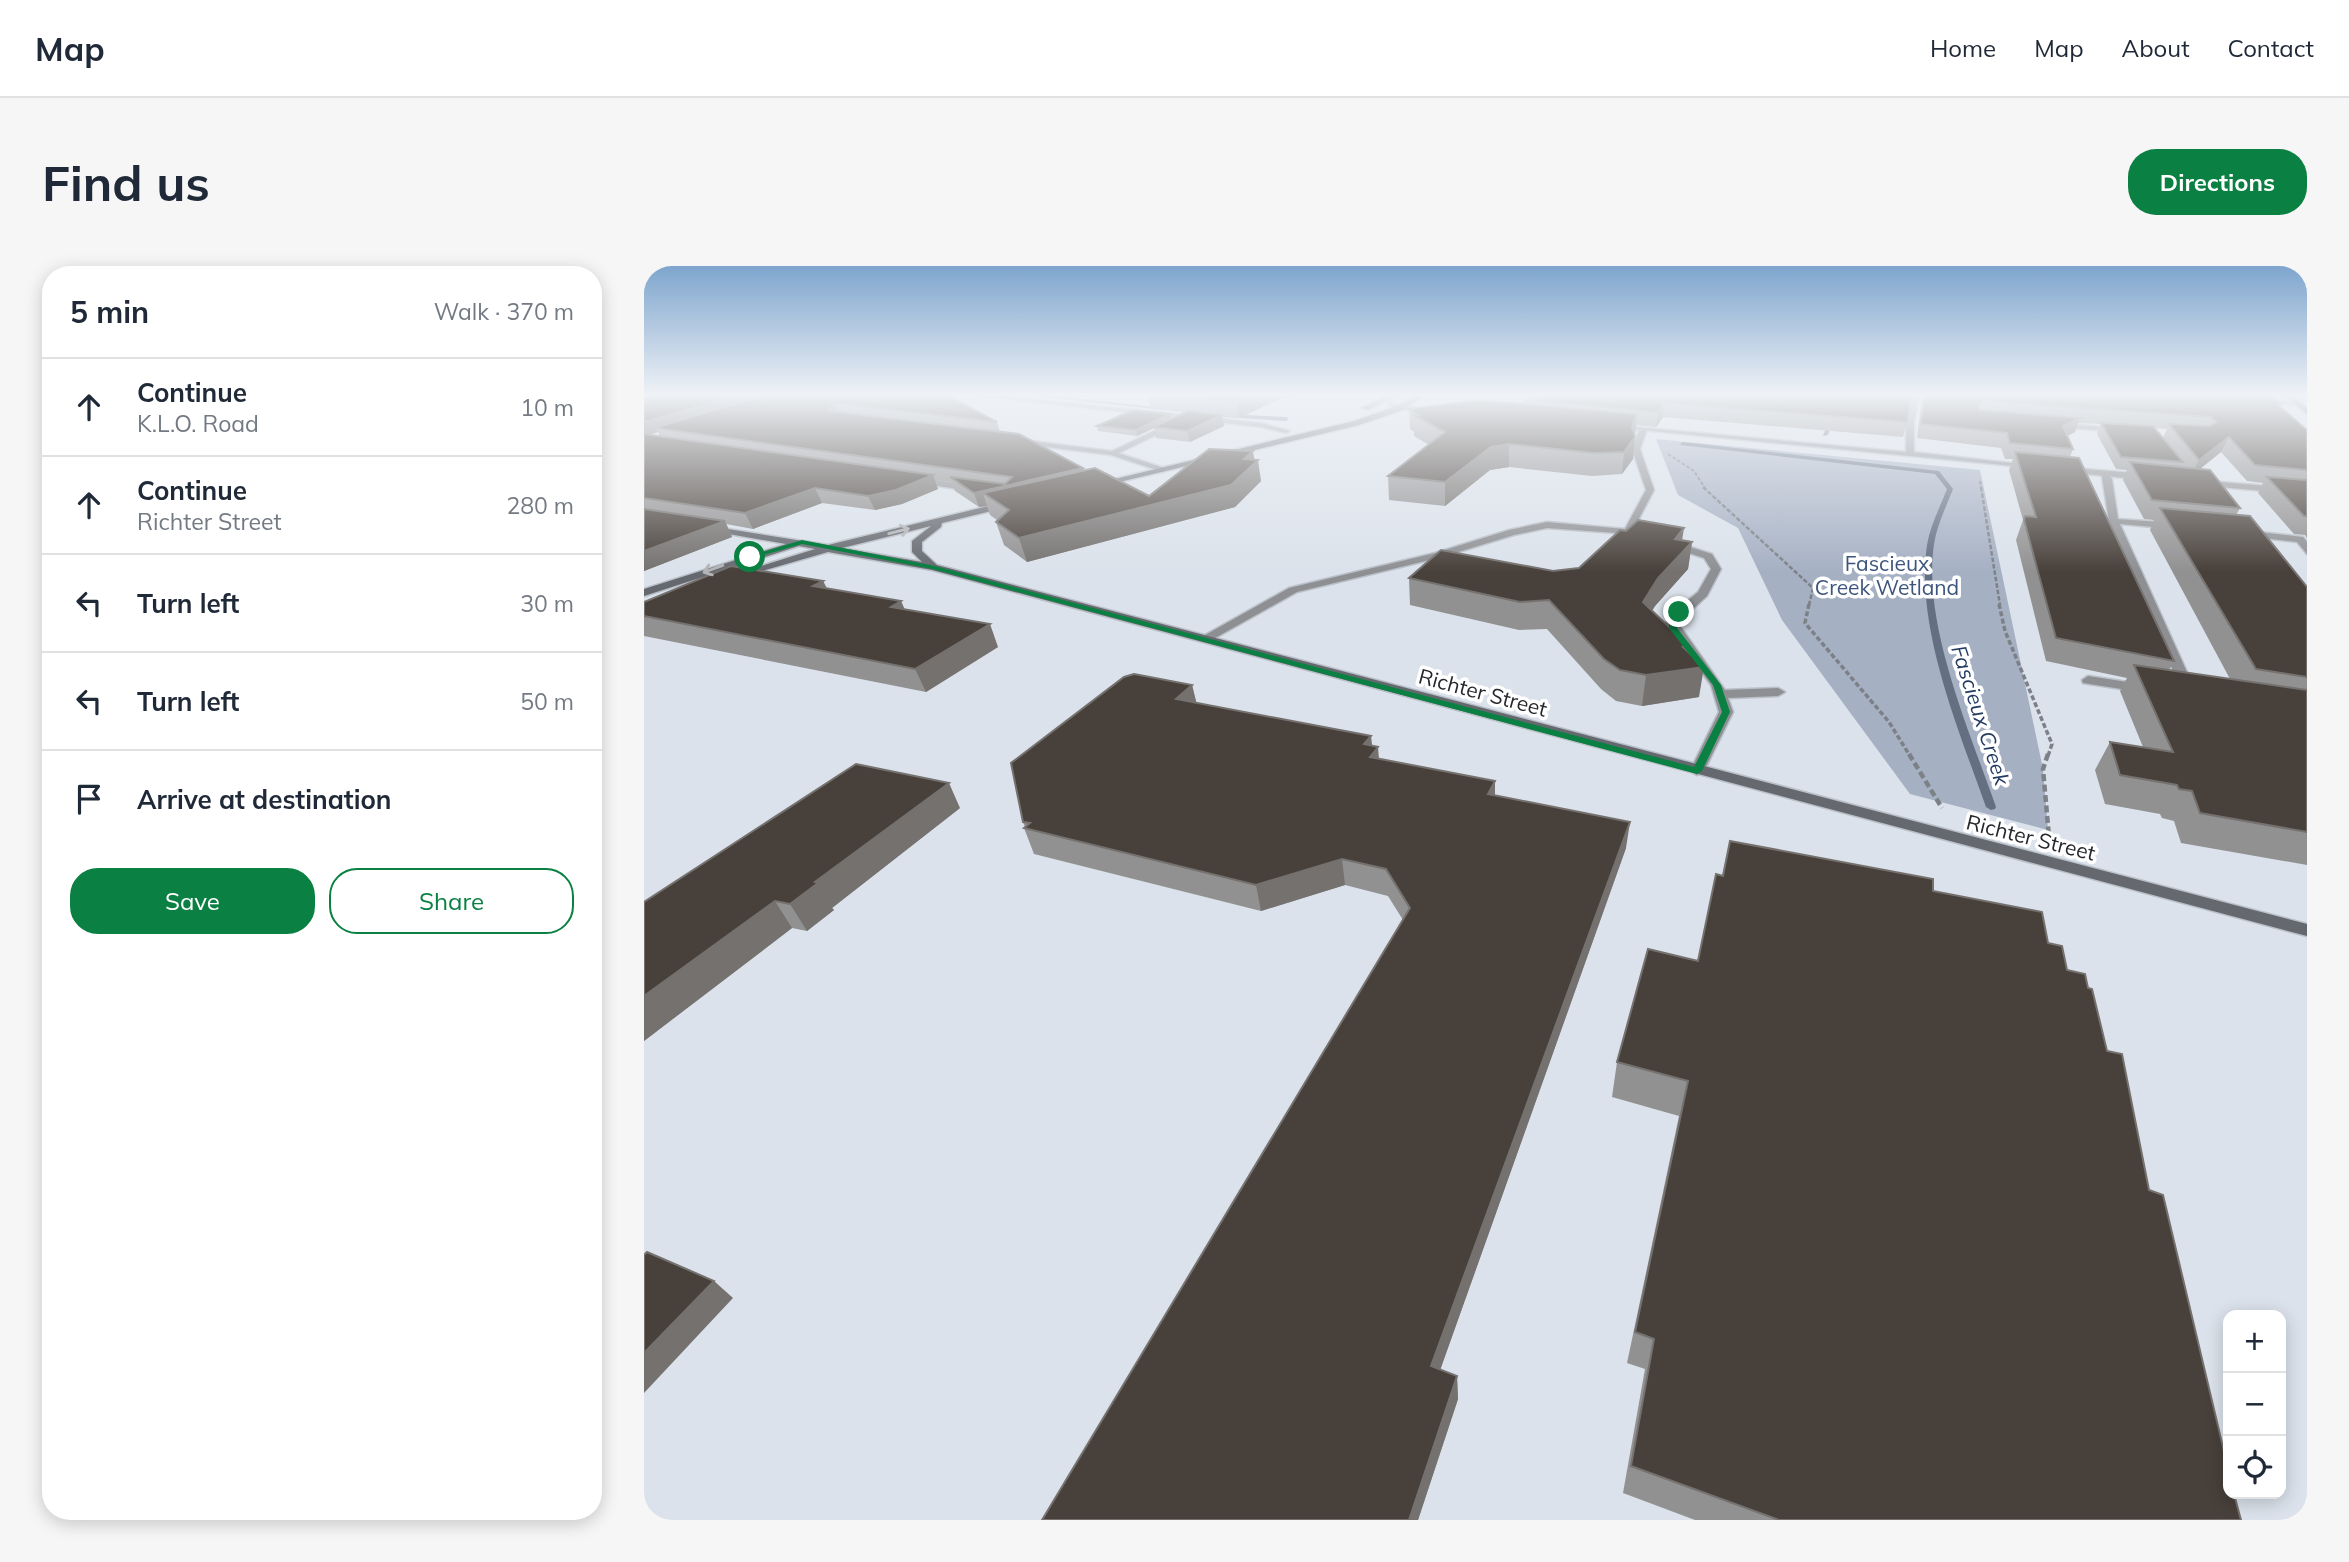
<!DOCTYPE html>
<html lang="en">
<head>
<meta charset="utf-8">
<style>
  :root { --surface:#fff; --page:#f6f6f7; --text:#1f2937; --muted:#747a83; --line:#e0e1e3; --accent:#0b8043 }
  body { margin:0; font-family:Mulish,sans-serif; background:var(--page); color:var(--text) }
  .controls { position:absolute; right:21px; bottom:21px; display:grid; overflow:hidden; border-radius:14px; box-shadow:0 4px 18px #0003 }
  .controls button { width:63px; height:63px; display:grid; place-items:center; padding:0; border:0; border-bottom:2px solid var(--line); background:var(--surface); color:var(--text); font:35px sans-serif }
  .stop { position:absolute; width:21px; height:21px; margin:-16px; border:5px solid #0b8043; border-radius:50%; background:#fff }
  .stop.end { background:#0b8043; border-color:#fff; box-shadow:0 2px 7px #0008 }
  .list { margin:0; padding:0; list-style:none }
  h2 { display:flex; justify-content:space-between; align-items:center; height:91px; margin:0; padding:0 28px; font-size:30px }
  h2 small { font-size:23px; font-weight:400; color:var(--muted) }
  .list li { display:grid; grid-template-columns:46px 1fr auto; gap:21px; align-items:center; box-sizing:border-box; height:98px; padding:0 28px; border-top:2px solid var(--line) }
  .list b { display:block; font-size:26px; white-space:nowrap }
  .list p { margin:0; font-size:23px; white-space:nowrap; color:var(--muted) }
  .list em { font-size:23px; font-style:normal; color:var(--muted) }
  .actions { display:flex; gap:14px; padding:21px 28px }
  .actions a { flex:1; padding:16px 0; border:2px solid var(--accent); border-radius:28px; text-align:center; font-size:24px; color:var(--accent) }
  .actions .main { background:var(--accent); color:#fff }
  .icon { flex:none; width:38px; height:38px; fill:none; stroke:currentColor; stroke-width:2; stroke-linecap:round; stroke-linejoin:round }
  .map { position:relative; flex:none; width:1663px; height:1254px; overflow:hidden; border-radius:28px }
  header { display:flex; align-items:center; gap:42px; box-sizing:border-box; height:98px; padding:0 35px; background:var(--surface); border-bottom:2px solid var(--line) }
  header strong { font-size:33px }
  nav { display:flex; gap:38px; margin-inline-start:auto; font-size:24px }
  .intro { display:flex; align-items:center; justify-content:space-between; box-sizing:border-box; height:168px; padding:0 42px }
  h1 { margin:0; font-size:49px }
  .button { padding:18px 32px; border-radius:28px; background:var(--accent); color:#fff; font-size:24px; font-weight:700 }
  main { display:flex; gap:42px; padding:0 42px }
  aside { flex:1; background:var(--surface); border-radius:28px; box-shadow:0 4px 18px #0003 }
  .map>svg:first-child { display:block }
  .green { fill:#a5b0c3 }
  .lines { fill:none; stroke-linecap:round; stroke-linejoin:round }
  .stream { fill:#646f82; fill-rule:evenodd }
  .lane-casing { stroke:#bac0c8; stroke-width:3 }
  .street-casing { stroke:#bac0c8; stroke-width:3 }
  .secondary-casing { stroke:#bac0c8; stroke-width:3 }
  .path-far3 { stroke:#7c8087; stroke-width:2; stroke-dasharray:3.5 2; stroke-linecap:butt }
  .path-far2 { stroke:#7c8087; stroke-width:2.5; stroke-dasharray:4.5 2; stroke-linecap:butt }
  .path-far1 { stroke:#7c8087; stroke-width:3.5; stroke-dasharray:5 2.5; stroke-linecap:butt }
  .path { stroke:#7c8087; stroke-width:4.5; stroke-dasharray:7 3.5; stroke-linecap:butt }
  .lane { fill:#8d8f93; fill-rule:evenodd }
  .street { fill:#8d8f93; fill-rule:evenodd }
  .secondary { fill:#65686e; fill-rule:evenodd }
  .wall { fill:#929192; fill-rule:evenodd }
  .shaded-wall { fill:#74716f }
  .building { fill:#48403a; stroke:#74716f; stroke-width:2 }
  .oneway { stroke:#b2b4b6 }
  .route { fill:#0b8043 }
  .labels { text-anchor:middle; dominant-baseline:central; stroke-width:7; stroke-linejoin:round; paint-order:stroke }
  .far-park-label { font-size:21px; fill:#3d557d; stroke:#fff }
  .far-street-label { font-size:21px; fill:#25272b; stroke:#fff }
  .far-water-label { font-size:21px; font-style:italic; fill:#243b61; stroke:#fff }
</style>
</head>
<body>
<header>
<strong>Map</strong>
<nav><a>Home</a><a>Map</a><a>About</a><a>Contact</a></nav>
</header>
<div class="intro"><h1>Find us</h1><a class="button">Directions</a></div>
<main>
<aside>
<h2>5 min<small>Walk · 370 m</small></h2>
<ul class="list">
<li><svg class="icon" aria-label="ahead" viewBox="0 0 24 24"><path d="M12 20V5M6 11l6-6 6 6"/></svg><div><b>Continue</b><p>K.L.O. Road</p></div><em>10 m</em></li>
<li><svg class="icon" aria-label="ahead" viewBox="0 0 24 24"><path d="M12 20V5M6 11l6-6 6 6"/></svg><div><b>Continue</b><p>Richter Street</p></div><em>280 m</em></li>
<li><svg class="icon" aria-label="left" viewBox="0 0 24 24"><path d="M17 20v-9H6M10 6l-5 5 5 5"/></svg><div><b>Turn left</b></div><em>30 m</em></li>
<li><svg class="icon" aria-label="left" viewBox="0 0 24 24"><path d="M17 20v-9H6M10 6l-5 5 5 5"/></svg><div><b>Turn left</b></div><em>50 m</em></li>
<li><svg class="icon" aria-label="arrive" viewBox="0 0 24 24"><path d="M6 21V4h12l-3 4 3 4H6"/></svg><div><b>Arrive at destination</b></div></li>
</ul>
<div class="actions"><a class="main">Save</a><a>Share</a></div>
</aside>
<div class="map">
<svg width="1663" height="1254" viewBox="0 0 1663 1254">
  <rect width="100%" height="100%" fill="#dbe2eb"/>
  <polygon class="green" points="1012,173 1336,204 1399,503 1404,564 1266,528 1138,354 1094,262 1034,229"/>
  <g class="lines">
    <g class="stream">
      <polygon points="410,130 521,142 523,143 521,144 390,130"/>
      <polygon points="1192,130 1197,130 1184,169 1179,170"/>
      <polygon points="581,148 642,151 645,153 642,155 579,151"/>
      <path d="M1038,176L1295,205L1309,223C1302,241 1293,259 1290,278C1278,359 1326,466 1352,541L1351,543L1347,544L1342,541C1315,464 1271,362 1283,279C1286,260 1296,241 1303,223L1291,208L1036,179Z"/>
    </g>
    <g class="lane-casing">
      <g id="lane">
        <polygon points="1560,130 1594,130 1655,137 1652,139"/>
        <polygon points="528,156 535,158 471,189 464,187"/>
        <polygon points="1408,157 1477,162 1481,164 1477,166 1411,161"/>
        <polygon points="996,162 1003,164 996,183 1010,224 987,268 903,262 870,269 798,291 653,326 564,376 554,373 645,322 791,287 865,264 903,256 981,263 1002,224 988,183"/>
        <polygon points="1457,205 1463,205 1468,213 1474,253 1531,257 1536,260 1531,263 1476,258 1552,426 1550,429 1540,429 1538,426 1465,255"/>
        <polygon points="271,211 333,220 337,223 333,226 268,216"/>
        <polygon points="1597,264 1659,271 1663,276 1663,288 1653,276 1594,269 1592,267"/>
        <polygon points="1024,274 1068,288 1077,303 1063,330 1034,357 1081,424 1134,422 1141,426 1134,430 1084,432 1089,446 1060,505 1053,509 1046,505 1075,446 1067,419 1022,357 1032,344 1054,326 1067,303 1060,292 1020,279 1019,277"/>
        <polygon points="1444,410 1503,419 1510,423 1503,427 1439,417 1438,414"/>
      </g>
    </g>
    <g class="street-casing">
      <g id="street">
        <polygon points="333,130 360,130 617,157 646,165 642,167 617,161"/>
        <polygon points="1268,130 1275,130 1270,157 1270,186 1395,200 1391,202 966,161 970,159 1262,186 1262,157"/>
        <polygon points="741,133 745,133 750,138 792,145 788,147 748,142"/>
        <polygon points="372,173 468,185 523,203 519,206 467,189 369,177"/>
        <polygon points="1416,201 1503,208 1507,211 1503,214 1419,206"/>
        <polygon points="1552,214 1663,223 1663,229 1555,219"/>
      </g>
    </g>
    <g class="secondary-casing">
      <g id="secondary">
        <polygon points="742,130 752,130 724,144 717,142"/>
        <polygon points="771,130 780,130 759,144 715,159 450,222 446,219 710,155 753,140"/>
        <polygon points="1641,130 1649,130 1663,142 1663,148"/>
        <path d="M365,235L368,236V240L298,257L297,261L278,276V285L293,299L1663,658V670L288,304L184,286L87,314L82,311L171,283L155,280L0,330V323L142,278L62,264L59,263V259L184,279ZM287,260L268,275V286L278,296L198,282Z"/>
      </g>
    </g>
    <g class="path-far3">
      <polyline points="1024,188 1050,205 1061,222"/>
      <polyline points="1336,215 1337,222"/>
    </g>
    <g class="path-far2">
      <polyline points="1059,221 1169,322 1165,339"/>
      <polyline points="1337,221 1356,339"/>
    </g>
    <g class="path-far1">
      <polyline points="1165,338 1161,357 1245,456 1266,490"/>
      <polyline points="1355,338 1361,365 1408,478 1404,490"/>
    </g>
    <g class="path">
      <polyline points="1265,488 1298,542"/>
      <polyline points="1404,488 1399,503 1405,571"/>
    </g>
    <use href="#lane" class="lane"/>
    <use href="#street" class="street"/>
    <use href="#secondary" class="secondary"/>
  </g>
  <g class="wall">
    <path d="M0,130H305L353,156L356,166L440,205L505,230L610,193L617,215L591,241L383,296L360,279L352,256L353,254L346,249L343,240L335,241L311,225L308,216L291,214L294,223L258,238L231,244L178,237L109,263L82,258L88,271L0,305ZM14,166L16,171L5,169Z"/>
    <polygon points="503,130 649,130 631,135 595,152 578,150 580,160 546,176 512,172 510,162 493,170 454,165 453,160 526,148 527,153 541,146 506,143"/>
    <polygon points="889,130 1267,130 1263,156 1259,171 1019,151 1012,161 992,159 989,193 978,208 948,210 865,201 846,204 801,240 745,234 744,210 785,179 770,170 770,166 766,163 765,143 878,138 879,134 897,132 897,131"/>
    <path d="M1278,130H1627L1637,138L1636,141L1663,164V272L1661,269L1650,268L1614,227L1619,217L1603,215L1577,186L1556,203L1596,242L1592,249L1663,321V599L1537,577L1530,555L1518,552L1516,548L1461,538L1451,504L1466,476L1499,481L1476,425L1483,412L1402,395L1372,274L1379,254L1365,204L1369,193H1361L1357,182L1273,172ZM1434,157L1457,158L1453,168L1472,203L1483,204L1479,214L1500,253L1510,254L1506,264L1586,413L1525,404L1530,395L1426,191L1429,183L1423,170L1431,166ZM1510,162L1523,163L1519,172Z"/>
    <polygon points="1038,274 1048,276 1044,303 1011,340 1008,345 1044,386 1055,431 998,440 972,435 957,423 903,363 875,364 766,339 765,312 909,305 935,302"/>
    <polygon points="179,315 183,322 261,343 354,381 282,426 0,370 0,336"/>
    <polygon points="548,419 552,436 728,480 735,493 851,530 982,582 796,1104 813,1110 814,1133 774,1254 759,654 744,630 701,619 617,645 390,588 380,562 381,561 379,556"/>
    <polygon points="316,542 188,642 190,644 163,665 148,662 0,775 0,636"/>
    <polygon points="1086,575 1289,625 1404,677 1423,704 1444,722 1505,924 1597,1254 1051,1254 979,1227 1001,1103 983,1097 1035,850 968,831 973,796 1053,695 1078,610"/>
  </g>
  <g class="shaded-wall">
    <polygon points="91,130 138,130 11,162 14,166 0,170 0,156"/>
    <polygon points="605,130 649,130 631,135 595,152 593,136"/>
    <polygon points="190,137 195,149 185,145"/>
    <polygon points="1020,137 1019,151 1012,161 1014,146"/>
    <polygon points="526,148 527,154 509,161 510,162 493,170 492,164"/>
    <polygon points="993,148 989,193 978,208 980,186"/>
    <polygon points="578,149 580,160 546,176 543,165"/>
    <polygon points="1436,152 1431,166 1413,175 1419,160"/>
    <polygon points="1585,171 1577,186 1547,210 1555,194"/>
    <polygon points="865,178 865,201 846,204 801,240 801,216 847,181"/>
    <polygon points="609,185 611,197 614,194 617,215 591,241 383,296 375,272 587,219 600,193"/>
    <polygon points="439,202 443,216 339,227 343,240 335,241 330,227"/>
    <polygon points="289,209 294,223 258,238 231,244 224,230"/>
    <polygon points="171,222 178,237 109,263 101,247"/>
    <polygon points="81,255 88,271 0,305 0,285"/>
    <polygon points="1040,262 1036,288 1048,276 1044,303 1011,340 995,365 999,336 1031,273"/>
    <polygon points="179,315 189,337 169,320"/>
    <polygon points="257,335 267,357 247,341"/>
    <polygon points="346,358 354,381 282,426 271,403"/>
    <polygon points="1045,380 1041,403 1060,401 1055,431 998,440 1002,409 1039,381"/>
    <polygon points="548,419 554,443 532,433"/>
    <polygon points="727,470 729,487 734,481 736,506 722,503 720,478"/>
    <polygon points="851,515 851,541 844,528"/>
    <polygon points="305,517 316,542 188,642 190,644 163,665 146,638 171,616"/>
    <polygon points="986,556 982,582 789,1124 787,1100"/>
    <polygon points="698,593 701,619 617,645 612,619"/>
    <polygon points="131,635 148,662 0,775 0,730"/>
    <polygon points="70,1015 89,1032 0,1127 0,1087"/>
    <polygon points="813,1110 814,1133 774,1254 765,1254"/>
  </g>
  <g class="building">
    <polygon points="4,130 91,130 0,156 0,132"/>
    <polygon points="117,130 305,130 353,156 190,137 185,145 375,168 439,202 330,227 306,211 361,218 368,211 11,162"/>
    <polygon points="534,130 605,130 593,136"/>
    <polygon points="898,130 1267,130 1263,156 1020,137 1014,146 879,134 898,132"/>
    <polygon points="1280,130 1627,130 1637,138 1633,138 1663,164 1663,204 1611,199 1585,171 1555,194 1525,158 1566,160 1572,156 1567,151 1340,135 1334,140 1336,144 1436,152 1419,160 1429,183 1366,177 1363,167 1277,158"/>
    <polygon points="835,134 993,148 988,161 991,171 980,186 950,187 865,178 847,181 801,216 744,210 801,166 769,149 775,149 765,143"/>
    <polygon points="489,144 526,148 492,164 453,160"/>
    <polygon points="544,145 578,149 543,165 509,161"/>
    <polygon points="1457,157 1509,160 1539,196 1477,191"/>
    <polygon points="0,168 289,209 252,224 224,230 171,222 101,247 0,232"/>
    <polygon points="565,183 609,185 600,193 614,194 587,219 375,272 352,256 365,244 339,227 451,202 505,230"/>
    <polygon points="1371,186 1435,192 1530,395 1412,372 1380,254 1381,250 1392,251"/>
    <polygon points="1486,196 1566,204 1596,242 1508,234"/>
    <polygon points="1623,211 1663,214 1663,250 1660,250"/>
    <polygon points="1516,242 1606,250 1663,321 1663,411 1612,403"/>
    <polygon points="0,243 81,255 0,285"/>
    <polygon points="994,254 1040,262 1031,273 1048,276 1014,312 999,336 1045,380 1039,381 1060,401 1002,409 976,404 960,393 905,334 876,336 765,312 797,284 909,305 935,302 976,264 982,265"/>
    <polygon points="87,300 179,315 169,320 257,335 247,341 346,358 271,403 0,350 0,336"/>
    <polygon points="1490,399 1663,424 1663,566 1556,547 1548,525 1535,523 1533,519 1476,509 1466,476 1529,486"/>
    <polygon points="490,408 548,419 532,433 727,470 720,478 734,481 726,491 851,515 844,528 986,556 787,1100 813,1110 765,1254 398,1254 766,642 742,603 698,593 612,619 380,562 386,557 379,556 367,497 480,411"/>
    <polygon points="212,498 305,517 171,616 174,617 146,638 131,635 0,730 0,636"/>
    <polygon points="1086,575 1289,613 1289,625 1398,646 1404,677 1418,680 1423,704 1441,708 1444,722 1448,723 1463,785 1478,788 1505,924 1519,929 1584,1202 1584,1228 1590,1228 1597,1254 1135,1254 987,1200 1010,1073 991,1066 1044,815 973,796 1004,683 1054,695 1072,608 1079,610"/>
    <polygon points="3,986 70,1015 0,1087 0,989"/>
  </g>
  <defs><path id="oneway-shaft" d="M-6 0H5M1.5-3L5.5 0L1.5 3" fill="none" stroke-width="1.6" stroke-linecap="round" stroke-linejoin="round" transform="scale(1.75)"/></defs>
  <g class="oneway">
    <use href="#oneway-shaft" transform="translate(255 265) rotate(-14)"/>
    <use href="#oneway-shaft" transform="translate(69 303) rotate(160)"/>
  </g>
  <linearGradient id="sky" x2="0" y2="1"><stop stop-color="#7ea5ce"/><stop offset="0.42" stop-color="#eff2f6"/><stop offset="1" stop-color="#eff2f6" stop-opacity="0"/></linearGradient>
  <rect width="1663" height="306" fill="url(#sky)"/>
  <polygon class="route" points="158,274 291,300 1050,501 1078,446 1069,419 1025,362 1025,353 1035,344 1039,346 1033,354 1033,362 1077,419 1086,446 1058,505 1053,508 288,303 158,278 106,293 102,291"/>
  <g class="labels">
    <g class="far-park-label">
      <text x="1243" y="297">Fascieux<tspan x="1243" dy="24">Creek Wetland</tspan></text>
    </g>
    <g class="far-street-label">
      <text transform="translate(839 426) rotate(15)">Richter Street</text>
      <text transform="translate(1387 571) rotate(14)">Richter Street</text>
    </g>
    <g class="far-water-label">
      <text transform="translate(1337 449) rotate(72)">Fascieux Creek</text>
    </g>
  </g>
</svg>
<div class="controls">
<button>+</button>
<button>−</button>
<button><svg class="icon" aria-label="locate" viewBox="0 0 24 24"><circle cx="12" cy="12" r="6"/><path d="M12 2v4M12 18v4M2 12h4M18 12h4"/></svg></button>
</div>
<div class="stop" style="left:106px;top:291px"></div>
<div class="stop end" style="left:1035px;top:346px"></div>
</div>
</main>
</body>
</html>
